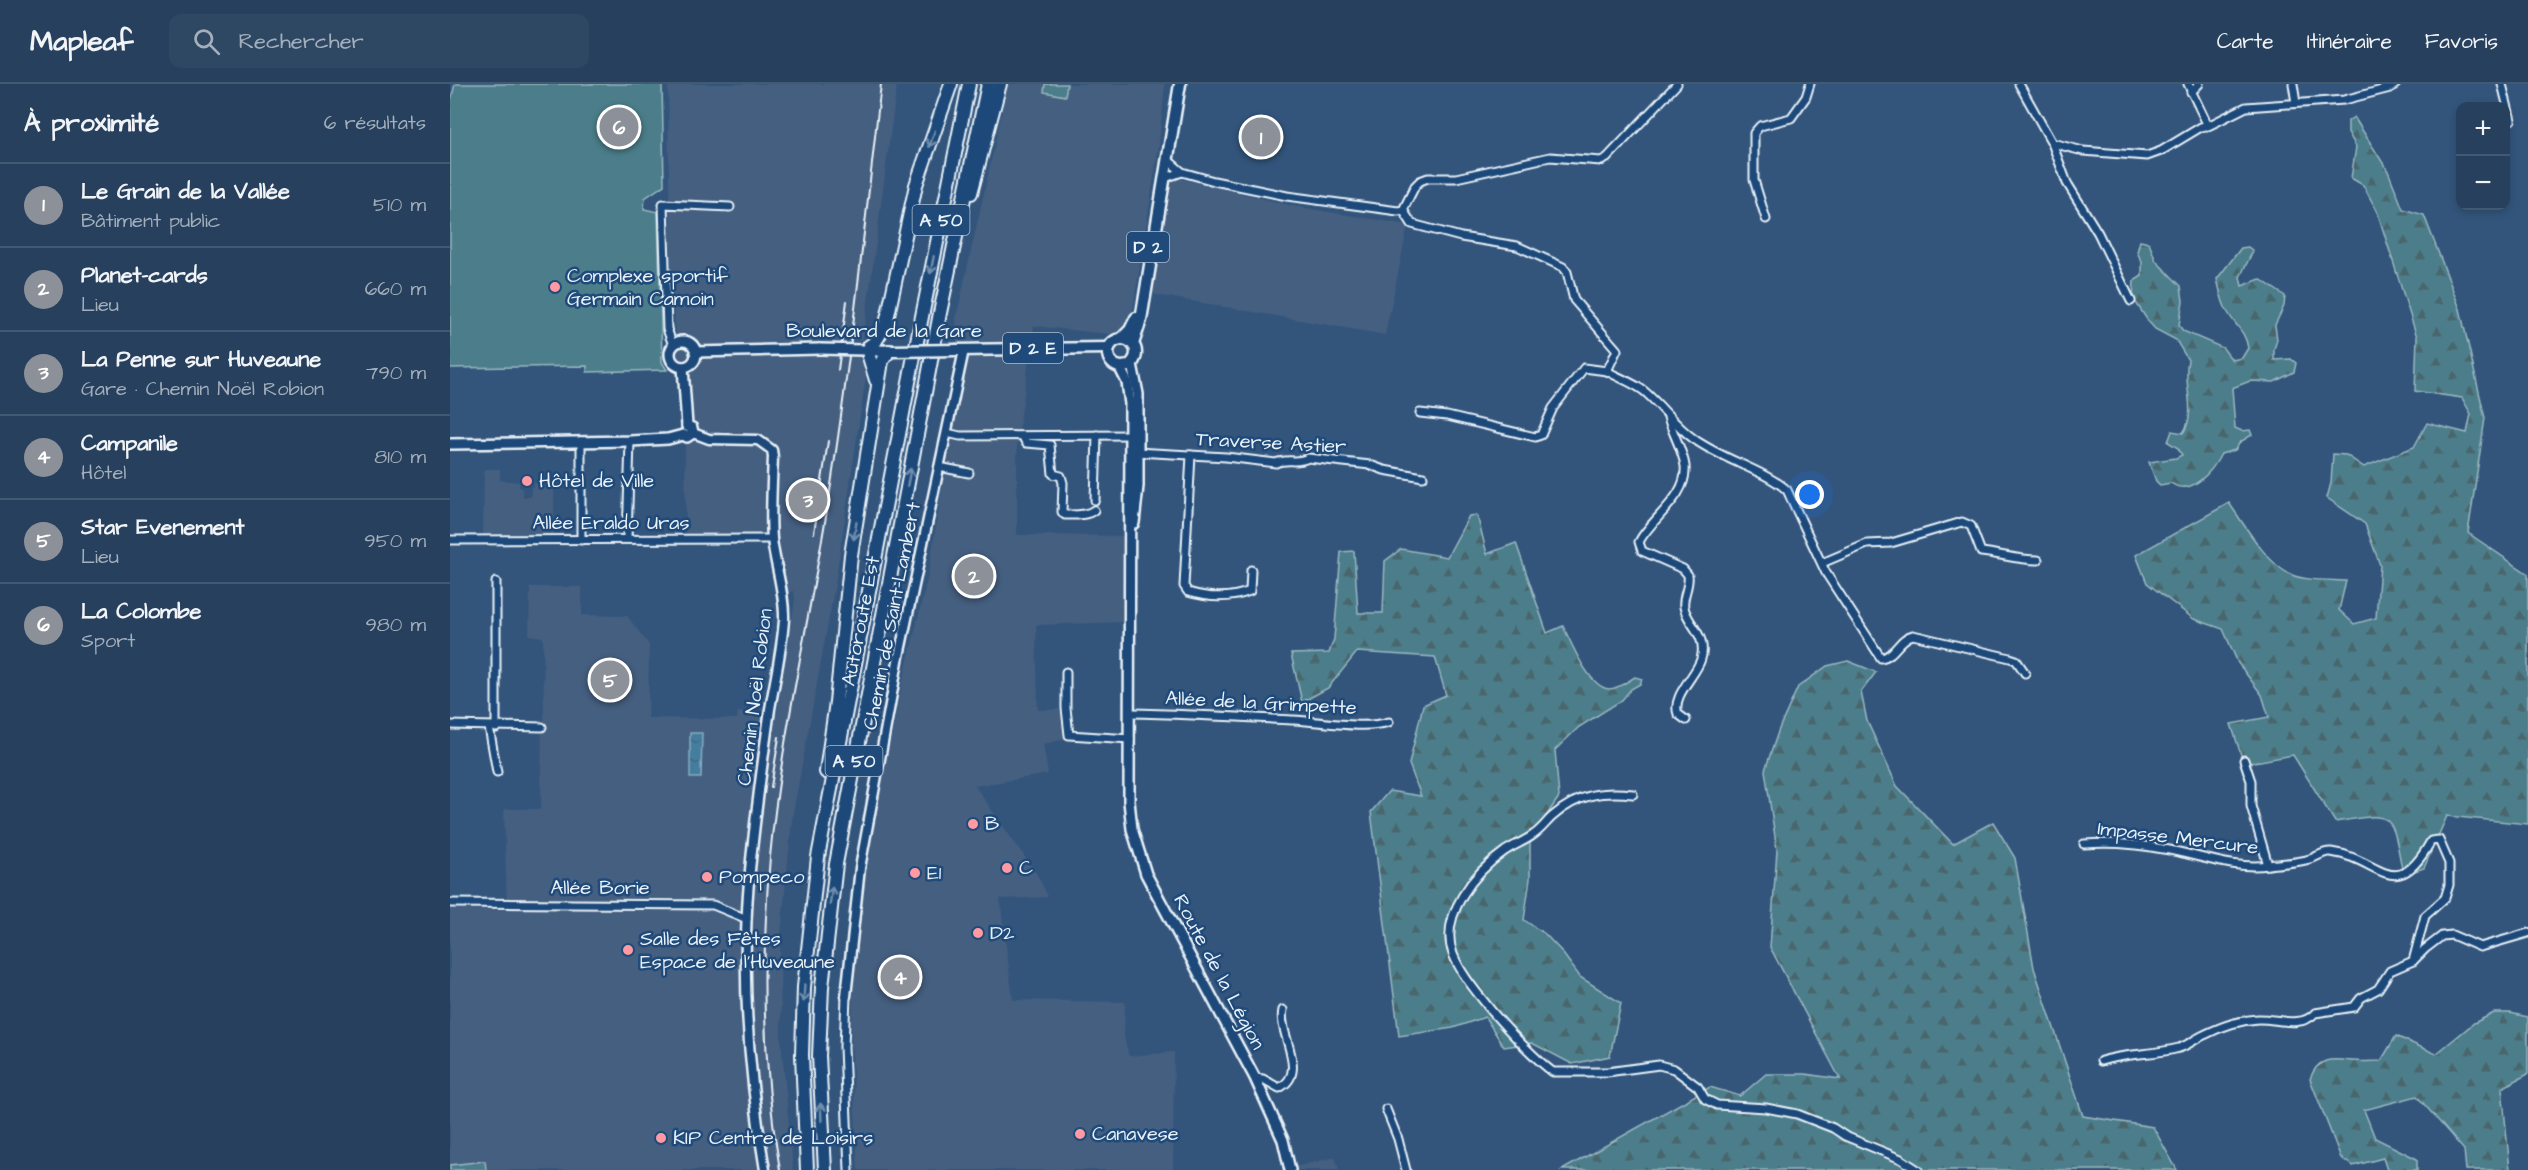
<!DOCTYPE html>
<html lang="fr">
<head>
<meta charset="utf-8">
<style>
  :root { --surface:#26405d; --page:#2e4763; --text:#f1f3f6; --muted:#a4afbc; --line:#425972; --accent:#8c9099 }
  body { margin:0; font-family:"Architects Daughter",sans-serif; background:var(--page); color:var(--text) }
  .controls { position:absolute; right:18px; top:18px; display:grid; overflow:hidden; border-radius:12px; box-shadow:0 3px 9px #0003 }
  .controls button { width:54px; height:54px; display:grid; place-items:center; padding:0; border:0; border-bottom:2px solid var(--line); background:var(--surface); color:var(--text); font:30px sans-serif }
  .you { position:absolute; left:1360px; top:411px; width:21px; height:21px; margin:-15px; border:4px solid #fff; border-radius:50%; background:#1a73e8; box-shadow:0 0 0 9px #1a73e833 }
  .badge { display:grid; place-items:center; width:39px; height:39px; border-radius:50%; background:var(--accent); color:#fff; font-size:20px; font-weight:700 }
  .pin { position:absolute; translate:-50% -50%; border:3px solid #fff; box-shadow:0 2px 6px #0006 }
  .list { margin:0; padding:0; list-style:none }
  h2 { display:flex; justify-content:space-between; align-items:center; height:78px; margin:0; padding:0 24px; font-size:26px }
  h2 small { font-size:20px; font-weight:400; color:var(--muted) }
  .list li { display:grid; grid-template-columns:39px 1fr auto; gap:18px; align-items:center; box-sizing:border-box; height:84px; padding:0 24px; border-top:2px solid var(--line) }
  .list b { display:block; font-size:22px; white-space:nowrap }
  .list p { margin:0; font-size:20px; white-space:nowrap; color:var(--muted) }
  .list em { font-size:20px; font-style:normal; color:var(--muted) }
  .icon { flex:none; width:33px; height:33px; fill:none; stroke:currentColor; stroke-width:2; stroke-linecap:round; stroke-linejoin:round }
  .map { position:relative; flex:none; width:2078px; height:1086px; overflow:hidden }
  header { display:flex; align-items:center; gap:36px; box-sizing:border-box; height:84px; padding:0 30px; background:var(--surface); border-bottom:2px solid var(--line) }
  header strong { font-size:28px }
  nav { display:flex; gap:33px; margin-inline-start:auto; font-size:21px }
  .search { width:420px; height:54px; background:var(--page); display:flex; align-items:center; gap:15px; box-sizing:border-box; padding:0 21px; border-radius:12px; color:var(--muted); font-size:22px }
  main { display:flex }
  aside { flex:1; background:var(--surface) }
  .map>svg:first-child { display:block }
  .built { fill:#445f80 }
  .grass { fill:#4c7e8a; stroke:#9ab8c1; stroke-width:1.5 }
  .forest { fill:url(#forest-firs); stroke:#9ab8c1; stroke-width:1.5 }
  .water { fill:url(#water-ripples); stroke:#86abc2; stroke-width:1.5 }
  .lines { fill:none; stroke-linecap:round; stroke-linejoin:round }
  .minor-casing { stroke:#e8f1f8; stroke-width:11 }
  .tertiary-casing { stroke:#e8f1f8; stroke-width:13 }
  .secondary-casing { stroke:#e8f1f8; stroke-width:14 }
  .primary-casing { stroke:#e8f1f8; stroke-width:15 }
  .motorway-casing { stroke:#e8f1f8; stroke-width:16 }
  .minor { stroke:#1f4a7a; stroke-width:7 }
  .tertiary { stroke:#1f4a7a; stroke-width:8 }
  .secondary { stroke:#1f4a7a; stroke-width:9 }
  .primary { stroke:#1f4a7a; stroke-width:10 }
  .motorway { stroke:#1f4a7a; stroke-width:12 }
  .rail { stroke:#e8f1f8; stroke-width:2 }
  .secondary-bridge-casing { stroke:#e8f1f8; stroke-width:14; stroke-linecap:butt }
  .primary-bridge-casing { stroke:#e8f1f8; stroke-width:15; stroke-linecap:butt }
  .secondary-bridge { stroke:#1f4a7a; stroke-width:9 }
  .primary-bridge { stroke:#1f4a7a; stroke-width:10 }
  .oneway { stroke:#6f8dac }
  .poi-dot { fill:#ff9aa2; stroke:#1f4a7a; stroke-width:2 }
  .labels { text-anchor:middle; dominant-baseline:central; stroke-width:5; stroke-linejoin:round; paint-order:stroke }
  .shield { fill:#1f4a7a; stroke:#acbfd2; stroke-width:1.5 }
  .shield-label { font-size:18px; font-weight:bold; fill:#e8f1f8 }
  .poi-label { font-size:20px; fill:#e8f1f8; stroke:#1f4a7a; text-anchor:start }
  .street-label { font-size:20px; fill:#e8f1f8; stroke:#1f4a7a }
</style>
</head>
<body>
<header>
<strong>Mapleaf</strong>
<div class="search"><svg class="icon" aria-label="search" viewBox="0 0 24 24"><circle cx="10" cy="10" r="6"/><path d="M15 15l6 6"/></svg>Rechercher</div>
<nav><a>Carte</a><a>Itinéraire</a><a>Favoris</a></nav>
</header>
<main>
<aside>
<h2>À proximité<small>6 résultats</small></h2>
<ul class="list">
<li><span class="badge">1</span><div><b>Le Grain de la Vallée</b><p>Bâtiment public</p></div><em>510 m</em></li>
<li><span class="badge">2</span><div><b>Planet-cards</b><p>Lieu</p></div><em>660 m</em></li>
<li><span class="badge">3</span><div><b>La Penne sur Huveaune</b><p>Gare · Chemin Noël Robion</p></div><em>790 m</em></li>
<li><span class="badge">4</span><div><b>Campanile</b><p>Hôtel</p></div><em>810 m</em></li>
<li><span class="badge">5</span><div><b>Star Evenement</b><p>Lieu</p></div><em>950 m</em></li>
<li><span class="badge">6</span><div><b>La Colombe</b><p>Sport</p></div><em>980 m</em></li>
</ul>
</aside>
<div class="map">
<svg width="2078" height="1086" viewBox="0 0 2078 1086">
  <defs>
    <pattern id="forest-firs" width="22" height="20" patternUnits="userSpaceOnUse" patternTransform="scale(1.5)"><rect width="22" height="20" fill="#4c7e8a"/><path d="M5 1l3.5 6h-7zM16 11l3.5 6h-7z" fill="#49666d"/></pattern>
    <pattern id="water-ripples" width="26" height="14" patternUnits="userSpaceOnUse" patternTransform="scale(1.5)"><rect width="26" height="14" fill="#457d9e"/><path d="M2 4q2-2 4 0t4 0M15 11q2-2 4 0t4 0" fill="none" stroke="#456578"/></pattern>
  </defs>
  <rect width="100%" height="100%" fill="#33557c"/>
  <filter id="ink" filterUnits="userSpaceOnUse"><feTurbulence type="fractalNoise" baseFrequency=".0167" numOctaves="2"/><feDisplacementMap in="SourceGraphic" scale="12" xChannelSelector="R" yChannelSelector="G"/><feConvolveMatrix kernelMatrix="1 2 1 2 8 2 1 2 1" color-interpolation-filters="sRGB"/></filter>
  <g filter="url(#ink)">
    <g class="built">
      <polygon points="218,0 447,0 413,256 386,258 385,270 410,270 418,279 385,501 342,735 330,861 331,954 343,1086 0,1086 0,825 57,826 54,725 91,725 92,637 94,636 93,553 79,551 80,503 132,503 132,531 177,532 199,561 198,634 287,635 288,628 327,628 345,516 344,507 338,508 326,452 236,452 235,363 220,178"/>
      <polygon points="558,0 715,0 709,61 681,238 665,249 659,250 584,242 567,358 567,451 674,452 674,538 586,541 588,626 614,625 616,655 593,660 598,690 525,702 588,792 598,813 550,815 563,916 675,918 674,953 679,972 724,968 723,1086 408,1086 401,954 405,869 414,786 452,601 478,492 498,366 507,283 506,235"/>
      <polygon points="732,95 843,122 958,141 935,251 701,210 720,100 723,96"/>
      <polygon points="34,385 50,385 50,396 69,398 69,403 72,404 73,413 81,413 81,403 84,403 84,399 104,397 104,450 33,451"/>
      <polygon points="885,1073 889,1086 826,1086 833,1086"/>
    </g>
    <g class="grass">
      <polygon points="5,0 212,0 214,101 195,114 194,125 208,128 212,278 217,286 137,288 137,282 0,284 0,20"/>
      <polygon points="595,0 617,0 615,12 594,8"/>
      <polygon points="35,1077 36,1086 0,1086 0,1081"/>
    </g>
    <g class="forest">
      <path d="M1904,33L1938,87L1953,125L1974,131L2010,225L2035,334L2018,449L2078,490V740L1997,732L1974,784L1962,788L1952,785C1941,727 1944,728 1885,738L1843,671L1794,680L1781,640L1819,633L1812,611L1788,579L1773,545L1744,535L1697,499L1686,471L1779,419C1794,440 1816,479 1840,490C1853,497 1881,496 1896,497L1889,526L1904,540L1926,534L1930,481L1915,440L1877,414L1881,399L1883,370L1896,371L1914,383L1964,363L1977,339L2017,349L2021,330L2012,314L1965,307L1967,253L1927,127L1913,101L1901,94L1906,63L1898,48V37Z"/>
      <path d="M1690,157L1699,159L1706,177L1731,202L1733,217L1729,241L1733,247L1773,264L1782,276L1792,274L1798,264C1795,246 1785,242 1777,227C1771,217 1770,206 1767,195L1791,164L1798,163L1803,167L1790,193L1792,202L1810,195L1835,212L1834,222L1825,241L1827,256L1824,265V276L1841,275L1846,279L1844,288L1824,298L1800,297L1782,304L1785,344L1792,347L1800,346L1802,351L1790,358L1785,366L1771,370C1763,386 1741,414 1721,399L1710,401L1706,397L1699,378L1726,374L1732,371L1728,364L1718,358L1722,347L1733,349C1748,327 1732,300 1738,276L1726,256L1705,245L1698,237L1683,214L1684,197L1692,192V178L1687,168Z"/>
      <path d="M1027,431L1037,470L1066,459L1097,549L1113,542C1121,558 1139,604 1159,605C1168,605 1178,597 1185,593L1192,595L1190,600L1181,605L1172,616L1129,643L1105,666L1109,713L1088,744L1080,760V795L1074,836L1095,850L1111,867L1130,893L1171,919L1160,972L1122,980L1082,959L1054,963L1035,933L1003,944L949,952L921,728L939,707L971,712L959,680L973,621L996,611L985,573L907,568L878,604L852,618L841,570L879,569L884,555L891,468L904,467L908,529H933L935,477L951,465L997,473L1019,432Z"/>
      <polygon points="1398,577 1426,588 1411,608 1417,637 1447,702 1503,760 1543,738 1565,774 1584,884 1633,1032 1703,1043 1727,1086 1112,1086 1260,1003 1290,1012 1316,990 1355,990 1390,995 1320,863 1327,766 1315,686 1329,645 1348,603 1377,582"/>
      <path d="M2044,929H2060L2078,933V990L2052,1004L2060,1086H2016L2014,1066L1967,1012L1914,1026L1925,1054L1967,1075V1086H1937L1933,1074L1903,1082L1891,1074L1860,995C1868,972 1883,975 1903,977C1912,978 1922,977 1931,977L1946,952L1986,970L2024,939Z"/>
    </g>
    <polygon class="water" points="240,649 252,649 251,694 240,694"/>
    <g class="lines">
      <g class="minor-casing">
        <g id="minor">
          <polyline points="1569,0 1602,59 1633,67 1697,72 1711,67 1751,43 1760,41 1796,23 1894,16 1940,4 1946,0"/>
          <polyline points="1738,0 1758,42"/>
          <polyline points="1843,0 1846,19"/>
          <polyline points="2052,0 2061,36"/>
          <polyline points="1741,8 1749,0"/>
          <polyline points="1602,59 1617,99 1648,149 1681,217"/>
          <polyline points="718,76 732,88 764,97 837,112 948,127 953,126 965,102 970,97 978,94 1006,94 1100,73 1151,77 1157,74 1227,0"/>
          <polyline points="715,94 732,88"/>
          <path d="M953,126L962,140L1011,153L1067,162L1113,183L1117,188L1124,216L1167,266L1157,287C1169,294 1184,299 1194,307C1212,322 1225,342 1244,355C1271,375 1314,386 1337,406L1376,489L1431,574C1445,572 1449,554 1463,551L1560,574L1566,576L1575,589"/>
          <polyline points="1316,135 1304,96 1304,49 1310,42 1341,34 1356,13 1360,0"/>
          <polyline points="223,261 217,245 213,120 280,123"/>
          <polyline points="970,329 997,332 1085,353 1091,351 1103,324 1134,284 1157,287"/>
          <path d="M1218,333C1222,349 1233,366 1235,382C1238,413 1201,434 1189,458L1192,467L1233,485L1238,491C1240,502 1232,513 1234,523C1237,540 1258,551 1251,575C1246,592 1221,612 1228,630L1236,636"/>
          <polyline points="497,349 510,352 683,351"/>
          <path d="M573,353L576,359L600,361L603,390L611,392L613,399L612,428L615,431C624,431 637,432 644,426"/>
          <polyline points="131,357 131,456"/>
          <path d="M686,368L776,373L826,379C836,374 848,380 858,374L920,381L934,386L973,393"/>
          <path d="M741,371L734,502L738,508C758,514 780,515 800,507L801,486"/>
          <polyline points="489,383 519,389"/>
          <polyline points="645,416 647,351"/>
          <polyline points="177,455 180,357"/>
          <polyline points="0,456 322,455"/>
          <path d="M1372,479L1417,460L1441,459L1512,438L1521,442L1531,468C1550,470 1568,476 1588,476"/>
          <polyline points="46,498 46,644"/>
          <polyline points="616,588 616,624 619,651 680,655"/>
          <path d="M680,629C734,630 788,633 843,636C870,637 914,646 939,638"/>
          <polyline points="0,641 92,643"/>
          <polyline points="39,643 47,688"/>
          <path d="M1794,676L1801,697V722L1818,781C1832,779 1847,779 1860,775C1867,773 1874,767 1881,768C1930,774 1945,822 1981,757L1989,756L1999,779V801L1995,814L1975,832L1963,877"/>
          <path d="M1183,710C1152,707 1128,710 1103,732C1096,738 1091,746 1083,751C1075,757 1064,761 1055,767C1025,788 989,831 1003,870C1010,888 1024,905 1036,920C1049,937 1086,976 1103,988H1157L1209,981L1224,985L1248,1003L1255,1015L1267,1021L1316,1024L1347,1030L1383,1044L1395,1052L1451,1075L1468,1086"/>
          <path d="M1634,760C1661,758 1687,760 1713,765C1747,770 1783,786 1818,781"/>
          <polyline points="0,819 263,821 297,835"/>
          <polyline points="396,912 394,963 399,1086"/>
          <path d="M1651,977C1676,969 1703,971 1729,964C1738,961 1745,955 1754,951C1770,943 1790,936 1808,935C1826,934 1851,945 1865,929L1904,923L1911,914L1928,905L1940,887L1963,877L1975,865L1992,852L2002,851L2030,863L2078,849"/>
          <path d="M805,994L813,995L829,1004C860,989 827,949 833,926"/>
          <polyline points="936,1025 948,1055 956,1086"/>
        </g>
      </g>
      <g class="tertiary-casing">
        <g id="tertiary">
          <path d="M243,349L259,355L308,356L322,366L323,373C322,401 320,428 322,455C325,482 335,509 334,536C332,565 325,596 320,625C312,682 304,740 299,797C291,890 299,993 315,1086"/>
          <polyline points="396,912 410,784 448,577 514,266"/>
        </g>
      </g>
      <g class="secondary-casing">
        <g id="secondary">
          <circle cx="233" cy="270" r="13"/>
          <polyline points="245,268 370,265"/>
          <polyline points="682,280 688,310 688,402 684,439"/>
          <polyline points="233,283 237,342"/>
          <polyline points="670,284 677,298 680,320 679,717 682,745 696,790 805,994 833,1056 840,1086"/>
          <polyline points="233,351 237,353 243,349 242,344 237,342"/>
          <polyline points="0,360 180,357 218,355 233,351"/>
        </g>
      </g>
      <g class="primary-casing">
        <g id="primary">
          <circle cx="672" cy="269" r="14"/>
          <polyline points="671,255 680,246 686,234"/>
          <polyline points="683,260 691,236 730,0"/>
          <polyline points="414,266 442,267"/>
          <polyline points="507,266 659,264"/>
        </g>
      </g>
      <g class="motorway-casing">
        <g id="motorway">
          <polyline points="521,109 550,0"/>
          <polyline points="414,266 425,258 436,240 466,101 501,0"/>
          <polyline points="417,266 426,296"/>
          <polyline points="376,688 386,618 401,471 432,277 439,267"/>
          <polyline points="357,1086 352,971 354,903 368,773 464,272 519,0"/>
          <polyline points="375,1086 369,972 372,903 386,780 490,229 538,0"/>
        </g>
      </g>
      <use href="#minor" class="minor"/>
      <use href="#tertiary" class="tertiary"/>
      <use href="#secondary" class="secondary"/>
      <use href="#primary" class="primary"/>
      <use href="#motorway" class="motorway"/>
      <g class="rail">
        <polyline points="388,286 397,217"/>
        <polyline points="364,449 378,357"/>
        <polyline points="321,703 329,653"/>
        <path d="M330,1086C312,983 311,877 320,773C331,655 359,538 378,420C400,281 415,140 431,0"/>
      </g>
      <g class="secondary-bridge-casing">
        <polyline id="secondary-bridge" points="370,265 414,266"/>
      </g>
      <g class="primary-bridge-casing">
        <polyline id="primary-bridge" points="442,267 507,266"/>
      </g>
      <use href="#secondary-bridge" class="secondary-bridge"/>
      <use href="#primary-bridge" class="primary-bridge"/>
    </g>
    <defs><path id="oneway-shaft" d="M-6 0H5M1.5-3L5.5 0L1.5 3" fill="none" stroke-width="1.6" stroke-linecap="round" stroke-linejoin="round" transform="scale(1.5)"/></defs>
    <g class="oneway">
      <use href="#oneway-shaft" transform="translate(482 55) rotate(109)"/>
      <use href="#oneway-shaft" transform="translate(482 181) rotate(101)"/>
      <use href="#oneway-shaft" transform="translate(459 393) rotate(-79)"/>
      <use href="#oneway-shaft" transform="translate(405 447) rotate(99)"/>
      <use href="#oneway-shaft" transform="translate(381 812) rotate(-82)"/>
      <use href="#oneway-shaft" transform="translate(354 909) rotate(93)"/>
      <use href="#oneway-shaft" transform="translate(371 1028) rotate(-93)"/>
    </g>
  </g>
  <g class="poi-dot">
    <circle cx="105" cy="203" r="6"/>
    <circle cx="77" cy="397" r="6"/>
    <circle cx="523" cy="740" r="6"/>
    <circle cx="557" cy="784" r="6"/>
    <circle cx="465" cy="789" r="6"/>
    <circle cx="257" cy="793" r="6"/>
    <circle cx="528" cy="849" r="6"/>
    <circle cx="178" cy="866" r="6"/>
    <circle cx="630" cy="1050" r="6"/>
    <circle cx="211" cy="1054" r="6"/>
  </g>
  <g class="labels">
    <g class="shield">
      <rect x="462.5" y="121" width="57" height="30" rx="4.5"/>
      <rect x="677" y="148" width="42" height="30" rx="4.5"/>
      <rect x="553" y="249" width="60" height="30" rx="4.5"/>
      <rect x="375.5" y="662" width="57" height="30" rx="4.5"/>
    </g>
    <g class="shield-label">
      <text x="491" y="136">A 50</text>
      <text x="698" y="163">D 2</text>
      <text x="583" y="264">D 2 E</text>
      <text x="404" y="677">A 50</text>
    </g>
    <g class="poi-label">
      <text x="117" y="192">Complexe sportif<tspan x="117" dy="23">Germain Camoin</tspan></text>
      <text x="89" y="397">Hôtel de Ville</text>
      <text x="535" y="740">B</text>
      <text x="569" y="784">C</text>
      <text x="477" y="789">E1</text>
      <text x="269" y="793">Pompeco</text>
      <text x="540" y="849">D2</text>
      <text x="190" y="855">Salle des Fêtes<tspan x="190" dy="23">Espace de l'Huveaune</tspan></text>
      <text x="642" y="1050">Canavese</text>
      <text x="223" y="1054">KIP Centre de Loisirs</text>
    </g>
    <g class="street-label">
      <text x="434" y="247">Boulevard de la Gare</text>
      <text transform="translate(821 359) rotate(3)">Traverse Astier</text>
      <text x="161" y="439">Allée Eraldo Uras</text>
      <text transform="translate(442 532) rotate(-79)">Chemin de Saint-Lambert</text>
      <text transform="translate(411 537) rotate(-79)">Autoroute Est</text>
      <text transform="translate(305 613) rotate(-83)">Chemin Noël Robion</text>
      <text transform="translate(811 619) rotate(3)">Allée de la Grimpette</text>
      <text transform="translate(1728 754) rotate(7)">Impasse Mercure</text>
      <text x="150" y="804">Allée Borie</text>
      <text transform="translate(769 888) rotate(62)">Route de la Légion</text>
    </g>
  </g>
</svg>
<div class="controls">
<button>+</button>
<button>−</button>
</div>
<div class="you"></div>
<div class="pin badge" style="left:811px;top:53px">1</div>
<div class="pin badge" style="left:524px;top:492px">2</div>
<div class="pin badge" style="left:358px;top:416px">3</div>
<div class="pin badge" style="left:450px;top:893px">4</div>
<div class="pin badge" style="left:160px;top:596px">5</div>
<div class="pin badge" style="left:169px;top:43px">6</div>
</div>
</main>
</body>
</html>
